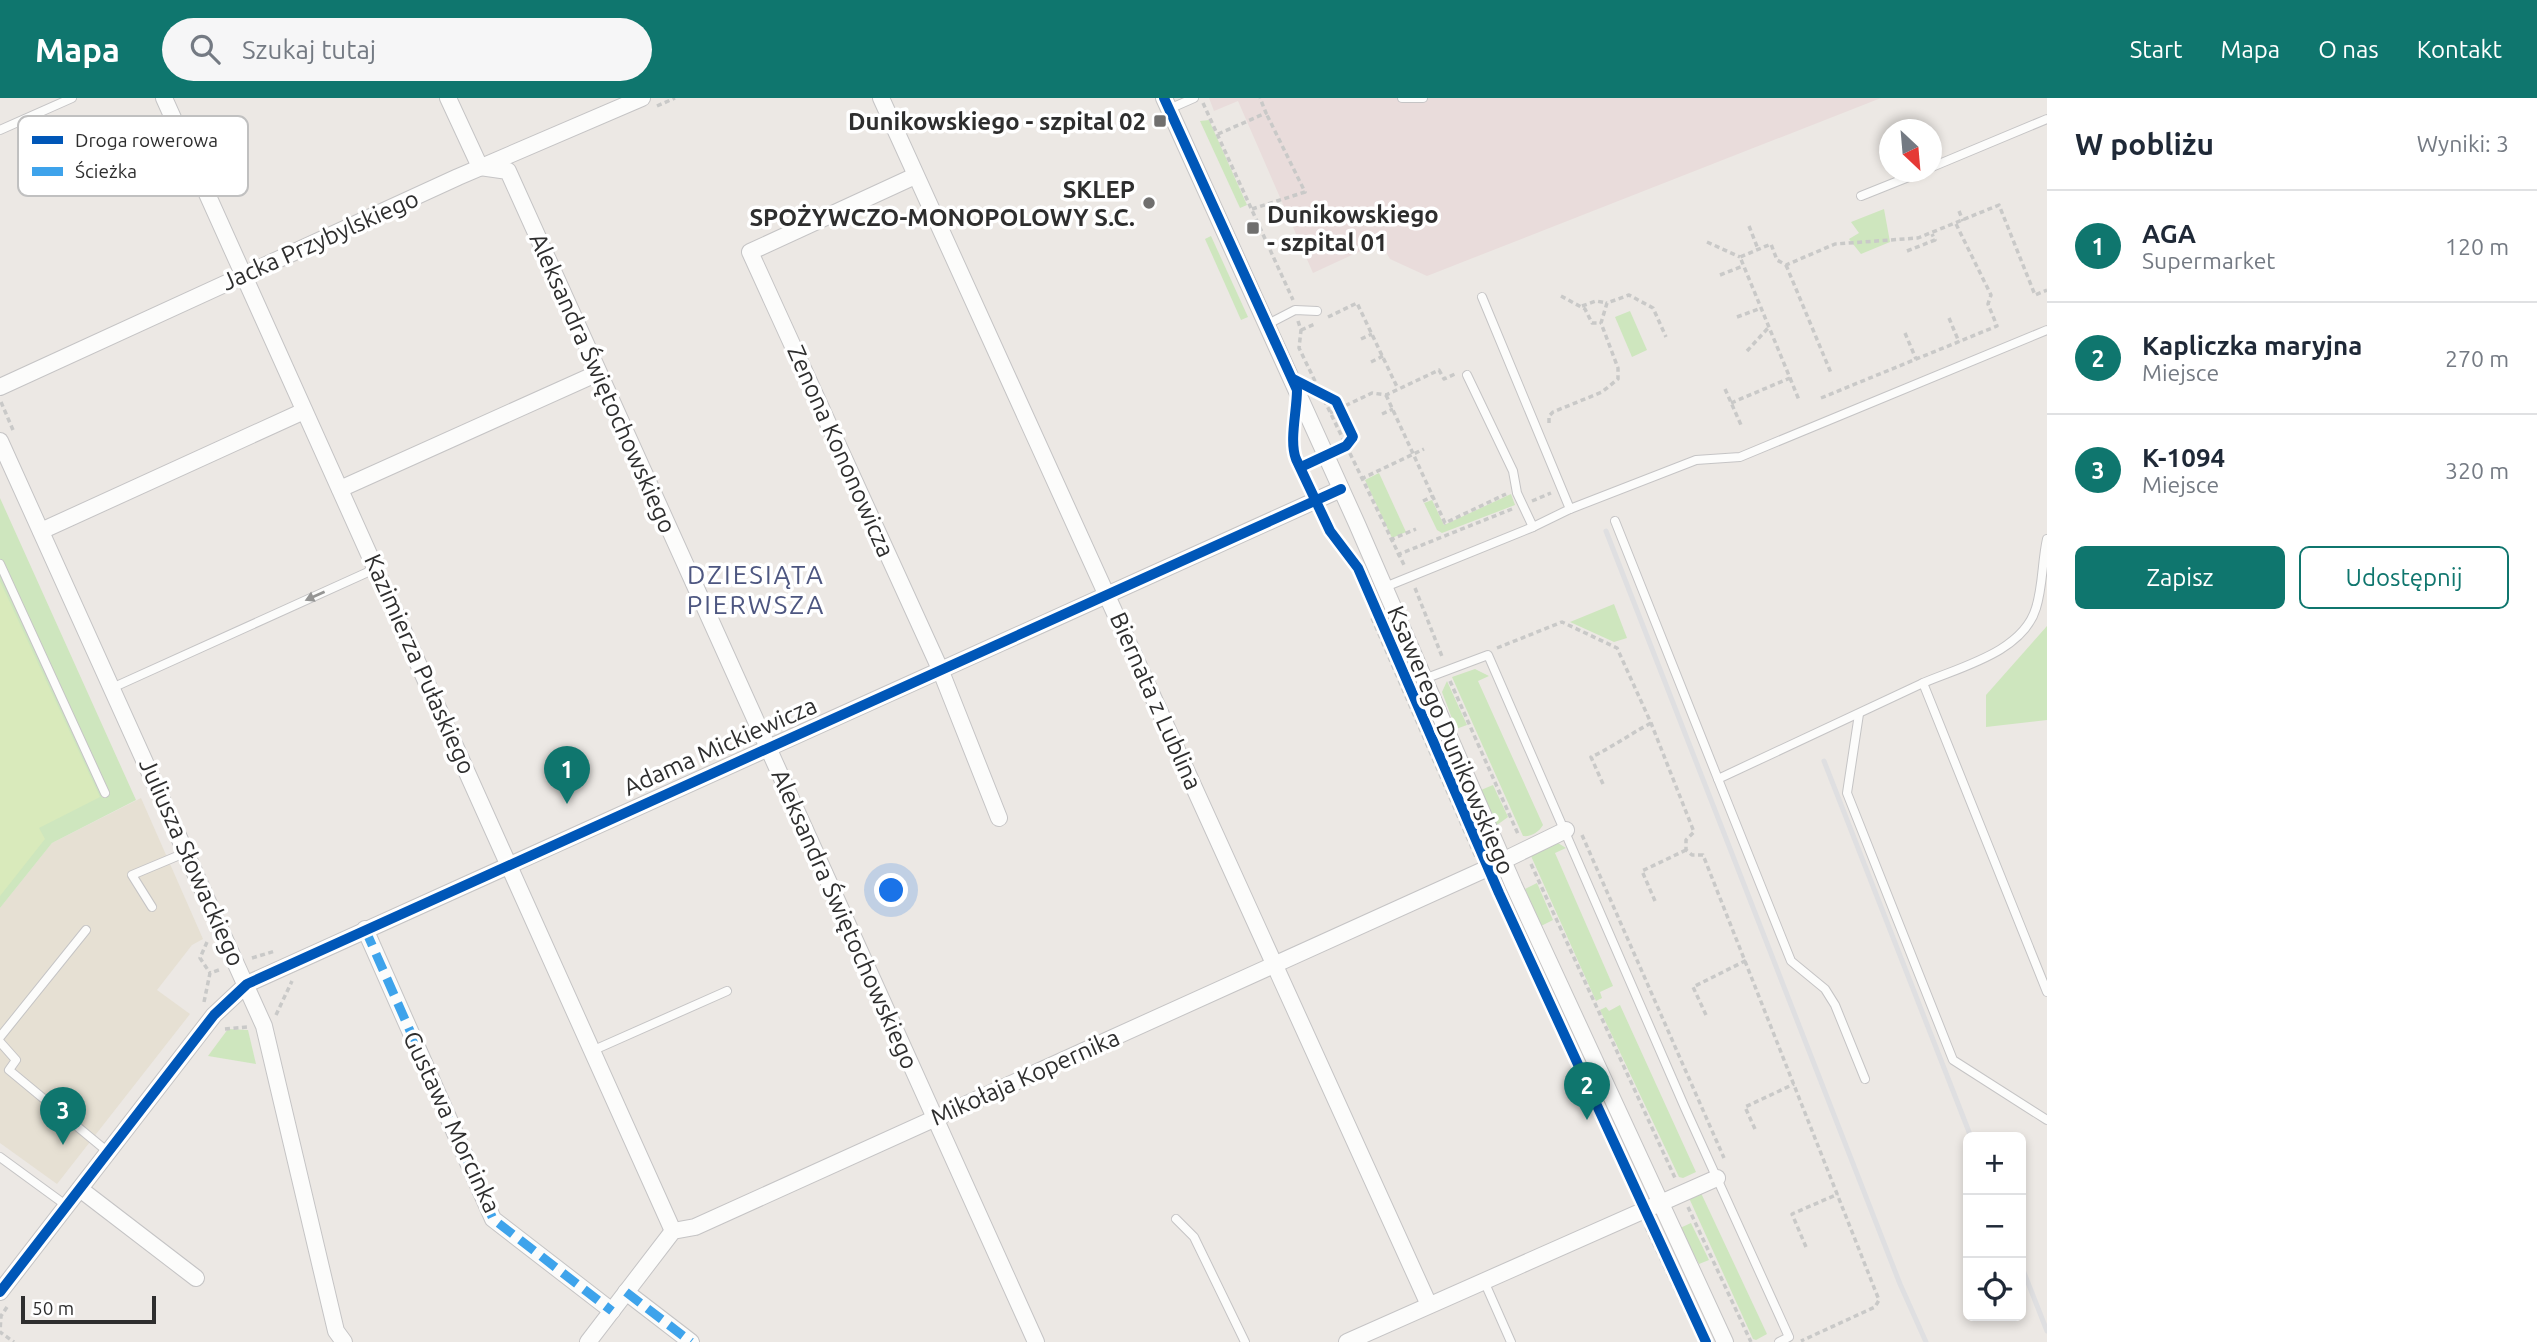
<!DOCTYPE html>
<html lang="pl">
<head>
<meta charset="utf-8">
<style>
  :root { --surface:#fff; --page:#f6f6f7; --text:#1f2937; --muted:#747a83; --line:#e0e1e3; --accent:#0f766e }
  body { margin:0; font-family:Ubuntu,sans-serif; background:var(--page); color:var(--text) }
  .controls { position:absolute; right:21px; bottom:21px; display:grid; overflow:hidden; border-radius:10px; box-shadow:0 4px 10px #0003 }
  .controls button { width:63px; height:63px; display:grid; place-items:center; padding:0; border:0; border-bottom:2px solid var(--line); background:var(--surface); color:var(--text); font:35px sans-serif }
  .compass { position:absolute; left:1879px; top:21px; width:63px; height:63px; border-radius:50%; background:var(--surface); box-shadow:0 4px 10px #0003; rotate:154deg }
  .scale { position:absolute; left:21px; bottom:18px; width:135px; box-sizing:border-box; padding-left:7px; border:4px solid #2e2e2e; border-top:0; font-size:19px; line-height:24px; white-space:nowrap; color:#2e2e2e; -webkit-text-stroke:5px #fff; paint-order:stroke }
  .you { position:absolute; left:892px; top:793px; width:24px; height:24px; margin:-18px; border:5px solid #fff; border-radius:50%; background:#1a73e8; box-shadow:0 0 0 10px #1a73e833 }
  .badge { display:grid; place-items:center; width:46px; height:46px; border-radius:50%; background:var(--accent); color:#fff; font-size:23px; font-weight:700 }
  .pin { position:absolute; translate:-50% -58px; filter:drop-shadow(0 2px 4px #0008) }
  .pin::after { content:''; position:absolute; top:37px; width:24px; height:21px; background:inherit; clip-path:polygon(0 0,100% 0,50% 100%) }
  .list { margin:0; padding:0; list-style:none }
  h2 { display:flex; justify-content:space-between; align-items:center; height:91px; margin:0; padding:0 28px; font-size:30px }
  h2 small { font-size:23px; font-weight:400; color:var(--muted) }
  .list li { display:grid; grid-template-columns:46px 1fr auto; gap:21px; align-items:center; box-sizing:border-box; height:112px; padding:0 28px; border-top:2px solid var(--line) }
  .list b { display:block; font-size:26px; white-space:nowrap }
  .list p { margin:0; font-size:23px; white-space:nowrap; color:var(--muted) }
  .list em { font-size:23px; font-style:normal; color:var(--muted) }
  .actions { display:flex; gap:14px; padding:21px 28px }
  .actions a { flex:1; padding:16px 0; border:2px solid var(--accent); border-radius:10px; text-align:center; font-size:24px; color:var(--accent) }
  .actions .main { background:var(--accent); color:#fff }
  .icon { flex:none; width:38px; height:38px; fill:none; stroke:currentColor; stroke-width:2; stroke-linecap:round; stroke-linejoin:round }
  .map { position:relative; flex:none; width:2047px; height:1244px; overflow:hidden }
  header { display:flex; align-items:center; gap:42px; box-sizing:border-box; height:98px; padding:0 35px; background:var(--accent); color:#fff }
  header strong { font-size:33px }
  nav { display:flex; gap:38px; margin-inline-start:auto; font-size:24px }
  .search { width:490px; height:63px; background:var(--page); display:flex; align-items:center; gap:18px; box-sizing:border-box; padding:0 24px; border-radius:38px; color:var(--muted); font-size:26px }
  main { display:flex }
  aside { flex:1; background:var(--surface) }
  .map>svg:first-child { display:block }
  .education { fill:#e6e0d3 }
  .medical { fill:#e9dcdb }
  .green { fill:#cee6be }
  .pitch { fill:#d9eabb }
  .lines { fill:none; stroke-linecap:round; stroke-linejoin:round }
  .service-casing { stroke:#c5c4c5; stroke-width:10 }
  .minor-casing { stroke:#c5c4c5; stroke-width:18 }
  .path { stroke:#c9c9c8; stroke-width:3.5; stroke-dasharray:5 3.5; stroke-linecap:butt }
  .service { stroke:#fcfcfb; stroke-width:8 }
  .minor { stroke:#fcfcfb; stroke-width:16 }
  .rail { stroke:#dfdfe1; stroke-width:5 }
  .quiet { stroke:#3ea3eb; stroke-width:9; stroke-dasharray:18 9; stroke-linecap:butt }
  .cycleway-casing { stroke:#fff; stroke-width:15 }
  .cycleway { stroke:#0057b8; stroke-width:10 }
  .oneway { fill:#959594 }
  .poi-dot { fill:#706f6e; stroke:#fff; stroke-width:2.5 }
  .labels { text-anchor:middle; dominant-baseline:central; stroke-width:7; stroke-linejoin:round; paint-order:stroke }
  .poi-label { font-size:24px; font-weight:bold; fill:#2e2e2e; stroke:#fff; text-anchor:end }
  .street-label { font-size:24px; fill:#2e2e2e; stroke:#fff }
  .neighbourhood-label { font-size:26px; letter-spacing:2px; fill:#4d5680; stroke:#fff }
  .key { fill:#fff; stroke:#c0c0c0; stroke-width:2 }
  .key-label { font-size:19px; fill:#2e2e2e }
</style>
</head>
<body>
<header>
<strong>Mapa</strong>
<div class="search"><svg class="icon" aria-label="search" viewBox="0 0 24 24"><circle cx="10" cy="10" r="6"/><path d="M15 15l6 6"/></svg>Szukaj tutaj</div>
<nav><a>Start</a><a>Mapa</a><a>O nas</a><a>Kontakt</a></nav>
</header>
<main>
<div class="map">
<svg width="2047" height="1244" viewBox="0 0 2047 1244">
  <rect width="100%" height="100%" fill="#ece8e4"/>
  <polygon class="education" points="141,700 203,841 192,847 157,892 190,916 57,1086 0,1045 0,810 52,745"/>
  <polygon class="medical" points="1209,0 1881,0 1427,178 1390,161 1380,144 1313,175 1238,3 1214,13"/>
  <g class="green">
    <polygon points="1209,22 1247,107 1240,110 1200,23"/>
    <polygon points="1884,111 1890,144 1861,156 1849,141 1859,135 1851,124"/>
    <polygon points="1211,138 1248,219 1241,222 1205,141"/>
    <polygon points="1630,213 1647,252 1632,259 1615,219"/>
    <polygon points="1379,375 1406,434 1392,440 1365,382"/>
    <polygon points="1511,396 1515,407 1442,435 1437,432 1424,405 1432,402 1444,427"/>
    <polygon points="0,400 136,702 52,745 0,810"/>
    <polygon points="1614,506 1627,540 1614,544 1570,524"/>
    <polygon points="2047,528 2047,622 1986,629 1986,597"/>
    <path d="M1475,571L1489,578L1478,583L1543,727C1539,734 1531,739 1523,738L1452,579Z"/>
    <polygon points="1447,583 1467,627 1456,631 1442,594"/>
    <polygon points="1493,687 1508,719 1497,727 1481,692"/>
    <polygon points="1558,745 1566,750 1555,755 1613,888 1600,894 1602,900 1596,903 1531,758"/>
    <polygon points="1537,785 1553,822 1541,828 1525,791"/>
    <polygon points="1620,907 1696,1074 1683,1080 1679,1079 1600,912 1606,909 1609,913"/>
    <polygon points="228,931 248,932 256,966 208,958"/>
    <polygon points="1701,1095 1767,1236 1756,1242 1753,1241 1689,1100"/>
    <polygon points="1691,1125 1709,1162 1699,1166 1680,1130"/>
  </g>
  <polygon class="pitch" points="0,483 100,699 39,730 45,741 0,798"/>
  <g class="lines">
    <g class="service-casing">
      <g id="service">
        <polyline points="1402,0 1423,0"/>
        <polyline points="1169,11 1194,0"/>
        <polyline points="0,32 72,0"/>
        <polyline points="1932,69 2047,21"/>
        <polyline points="1861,98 1921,74"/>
        <polyline points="1482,199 1570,411"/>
        <polyline points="1268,226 1295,212 1317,213"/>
        <polyline points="1467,277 1513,373 1517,395 1533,429"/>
        <polyline points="1615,423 1718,681 1923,585"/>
        <path d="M2047,441C2042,463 2043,488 2036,510C2023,554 1960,569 1923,585L2047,894"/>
        <polyline points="0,466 105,695"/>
        <polyline points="1385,489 1533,429 1570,411 1696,362 1740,359 2047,232"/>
        <polyline points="1424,581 1488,557 1685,1010 1789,1239 1779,1244"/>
        <polyline points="112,590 377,470"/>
        <polyline points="1859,616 1847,695 1953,962 2047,1022"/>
        <polyline points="1718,681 1791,863 1825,891 1835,907 1865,981"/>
        <polyline points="152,809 132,777 187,754"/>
        <polyline points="0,939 86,832"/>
        <polyline points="0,944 16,962 9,972 108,1054"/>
        <polyline points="594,952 727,893"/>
        <polyline points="0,1059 67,1108"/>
        <polyline points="1176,1121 1194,1139 1245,1244"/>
        <polyline points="1484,1183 1511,1244"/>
      </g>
    </g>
    <g class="minor-casing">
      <g id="minor">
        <polyline points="164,0 673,1133"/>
        <polyline points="448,0 480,69 508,73 1036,1244"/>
        <polyline points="881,0 1429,1207"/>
        <polyline points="1164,0 1357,426 1514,788 1725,1244"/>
        <polyline points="915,78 750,154 940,571 999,720"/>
        <polyline points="0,289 458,79 642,0"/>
        <polyline points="0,343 264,928 336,1233 344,1244"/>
        <polyline points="340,391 598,275"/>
        <polyline points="41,433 304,313"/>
        <polyline points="365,831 493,1121 612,1213"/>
        <polyline points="80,1091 196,1180"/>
        <polyline points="0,1194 214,917 247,886 1341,391"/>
        <polyline points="626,1194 691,1244"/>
        <polyline points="588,1244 673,1133 695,1129 1488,770 1566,732"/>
        <polyline points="1347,1244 1717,1080"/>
      </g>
    </g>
    <g class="path">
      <polyline points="1203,5 1293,202"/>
      <polyline points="657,8 675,0"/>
      <polyline points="1218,36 1266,15 1260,0"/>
      <polyline points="1252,111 1305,94 1266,15"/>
      <polyline points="1959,113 1963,123"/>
      <polyline points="1749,128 1758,151"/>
      <polyline points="1707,144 1740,159"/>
      <polyline points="1907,153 1935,142 1932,136"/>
      <polyline points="1786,167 1831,275"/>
      <polyline points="1720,177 1743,168"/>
      <polyline points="1561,198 1585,211 1592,225 1601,225"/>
      <polyline points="1582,208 1596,203 1607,205"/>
      <polyline points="1328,219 1357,205 1398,291"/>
      <polyline points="1737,219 1761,210"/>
      <polyline points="1949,220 1959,244"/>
      <polyline points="1298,223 1301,232 1299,250 1404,467"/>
      <polyline points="1301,232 1315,226"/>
      <polyline points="1905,235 1916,261"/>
      <polyline points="1361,241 1372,236"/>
      <polyline points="1747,253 1769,229"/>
      <polyline points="1371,264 1383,258"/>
      <polyline points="1790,280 1799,302"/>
      <polyline points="1725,291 1741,327"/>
      <polyline points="1386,297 1445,425 1506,396"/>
      <polyline points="1821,300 1997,228 1988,206 1991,197 1956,126"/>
      <polyline points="1,304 13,332"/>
      <polyline points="1731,305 1790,280 1740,159 1771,146 1777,162 1786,167 1835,146 1918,140 1999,107 2035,197 2047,192"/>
      <polyline points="1330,315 1372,295 1386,297 1439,272 1444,281 1455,276"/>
      <polyline points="1382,316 1393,311"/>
      <polyline points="1549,325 1549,318 1553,314 1602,294 1618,281 1618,270 1601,225 1607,205 1629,197 1653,210 1666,239"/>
      <polyline points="1361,381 1424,351"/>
      <polyline points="1423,403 1433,398"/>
      <polyline points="1532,403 1551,395"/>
      <polyline points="1390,442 1416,431"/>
      <polyline points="1397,457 1512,411"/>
      <polyline points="1415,490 1443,561"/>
      <polyline points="1372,520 1476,759"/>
      <polyline points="1497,550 1562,524 1617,550 1651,625 1694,734 1686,742 1686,752 1692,757 1703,757 1879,1202 1875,1209 1801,1243"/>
      <polyline points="1450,583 1518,736"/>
      <path d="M1603,686L1591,659C1613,649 1630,636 1651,625"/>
      <polyline points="1582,737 1724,1060"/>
      <polyline points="1531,766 1675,1080"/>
      <polyline points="1494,797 1496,796"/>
      <polyline points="1655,803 1642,773 1686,752"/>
      <polyline points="207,844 200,860 210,875"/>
      <polyline points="252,860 275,853"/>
      <polyline points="204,904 210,875 222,871"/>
      <polyline points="276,917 292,883"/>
      <polyline points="1706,917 1693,889 1747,862"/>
      <polyline points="225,931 248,929"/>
      <polyline points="1755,1031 1745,1009 1794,986"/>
      <polyline points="1688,1109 1751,1244"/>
      <polyline points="1646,1129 1700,1244"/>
      <polyline points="1806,1149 1792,1116 1838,1096"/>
      <polyline points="7,1209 1,1218 0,1234 14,1244"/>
    </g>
    <use href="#service" class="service"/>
    <use href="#minor" class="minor"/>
    <g class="rail">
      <polyline points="1606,433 1900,1186 1926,1244"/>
      <polyline points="1824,663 1971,1039"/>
      <polyline points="2021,1167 2047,1233"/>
    </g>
    <g class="quiet">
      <polyline points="365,831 493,1121 612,1213"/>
      <polyline points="626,1194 691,1244"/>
    </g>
    <g class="cycleway-casing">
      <g id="cycleway">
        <path d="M1164,0L1297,292C1297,313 1289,343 1296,361L1330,433L1358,470L1499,795L1706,1244"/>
        <polyline points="1293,281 1336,303 1353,339 1346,348 1301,369"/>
        <polyline points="0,1194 214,917 247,886 1341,391"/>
      </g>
    </g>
    <use href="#cycleway" class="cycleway"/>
  </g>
  <defs><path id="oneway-solid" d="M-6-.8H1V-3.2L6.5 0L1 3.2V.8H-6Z" transform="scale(1.75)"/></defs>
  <use class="oneway" href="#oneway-solid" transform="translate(315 498) rotate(156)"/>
  <g class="poi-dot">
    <rect x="1153" y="16" width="14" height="14" rx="3.5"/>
    <circle cx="1149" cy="105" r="7"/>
    <rect x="1246" y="123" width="14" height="14" rx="3.5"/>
  </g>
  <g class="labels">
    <g class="poi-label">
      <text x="1146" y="23">Dunikowskiego - szpital 02</text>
      <text x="1135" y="91">SKLEP<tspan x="1135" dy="28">SPOŻYWCZO-MONOPOLOWY S.C.</tspan></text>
      <text x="1267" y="116" text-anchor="start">Dunikowskiego<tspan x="1267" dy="28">- szpital 01</tspan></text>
    </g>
    <g class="street-label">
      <text transform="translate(320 142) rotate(-24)">Jacka Przybylskiego</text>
      <text transform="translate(603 285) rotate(66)">Aleksandra Świętochowskiego</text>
      <text transform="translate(841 353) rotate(66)">Zenona Kononowicza</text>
      <text transform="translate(420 566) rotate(66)">Kazimierza Pułaskiego</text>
      <text transform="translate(1156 603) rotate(66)">Biernata z Lublina</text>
      <text transform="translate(1451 642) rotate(67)">Ksawerego Dunikowskiego</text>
      <text transform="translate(720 648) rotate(-24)">Adama Mickiewicza</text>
      <text transform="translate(192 764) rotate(66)">Juliusza Słowackiego</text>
      <text transform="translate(845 821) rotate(66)">Aleksandra Świętochowskiego</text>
      <text transform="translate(1025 979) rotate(-24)">Mikołaja Kopernika</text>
      <text transform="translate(452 1024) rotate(65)">Gustawa Morcinka</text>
    </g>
    <g class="neighbourhood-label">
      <text x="756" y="476">DZIESIĄTA<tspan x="756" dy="30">PIERWSZA</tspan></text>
    </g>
  </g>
  <rect x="18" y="18" width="230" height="80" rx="10" class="key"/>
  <rect x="32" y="38" width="31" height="8" fill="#0057b8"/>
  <rect x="32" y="69" width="31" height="9" fill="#3ea3eb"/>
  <g class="key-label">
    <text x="75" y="49">Droga rowerowa</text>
    <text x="75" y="80">Ścieżka</text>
  </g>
</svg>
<div class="controls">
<button>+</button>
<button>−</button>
<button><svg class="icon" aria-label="locate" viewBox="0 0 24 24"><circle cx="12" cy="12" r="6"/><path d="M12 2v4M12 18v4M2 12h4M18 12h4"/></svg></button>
</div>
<svg class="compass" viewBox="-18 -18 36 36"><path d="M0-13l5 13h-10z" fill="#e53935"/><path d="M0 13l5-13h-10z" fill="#747a83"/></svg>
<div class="scale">50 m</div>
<div class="you"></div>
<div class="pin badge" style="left:567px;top:706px">1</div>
<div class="pin badge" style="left:1587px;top:1022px">2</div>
<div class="pin badge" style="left:63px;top:1047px">3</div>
</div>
<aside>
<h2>W pobliżu<small>Wyniki: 3</small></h2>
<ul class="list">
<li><span class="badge">1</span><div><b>AGA</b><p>Supermarket</p></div><em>120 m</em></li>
<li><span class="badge">2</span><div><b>Kapliczka maryjna</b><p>Miejsce</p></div><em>270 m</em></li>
<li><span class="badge">3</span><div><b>K-1094</b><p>Miejsce</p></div><em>320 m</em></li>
</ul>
<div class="actions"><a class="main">Zapisz</a><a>Udostępnij</a></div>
</aside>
</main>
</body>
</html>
